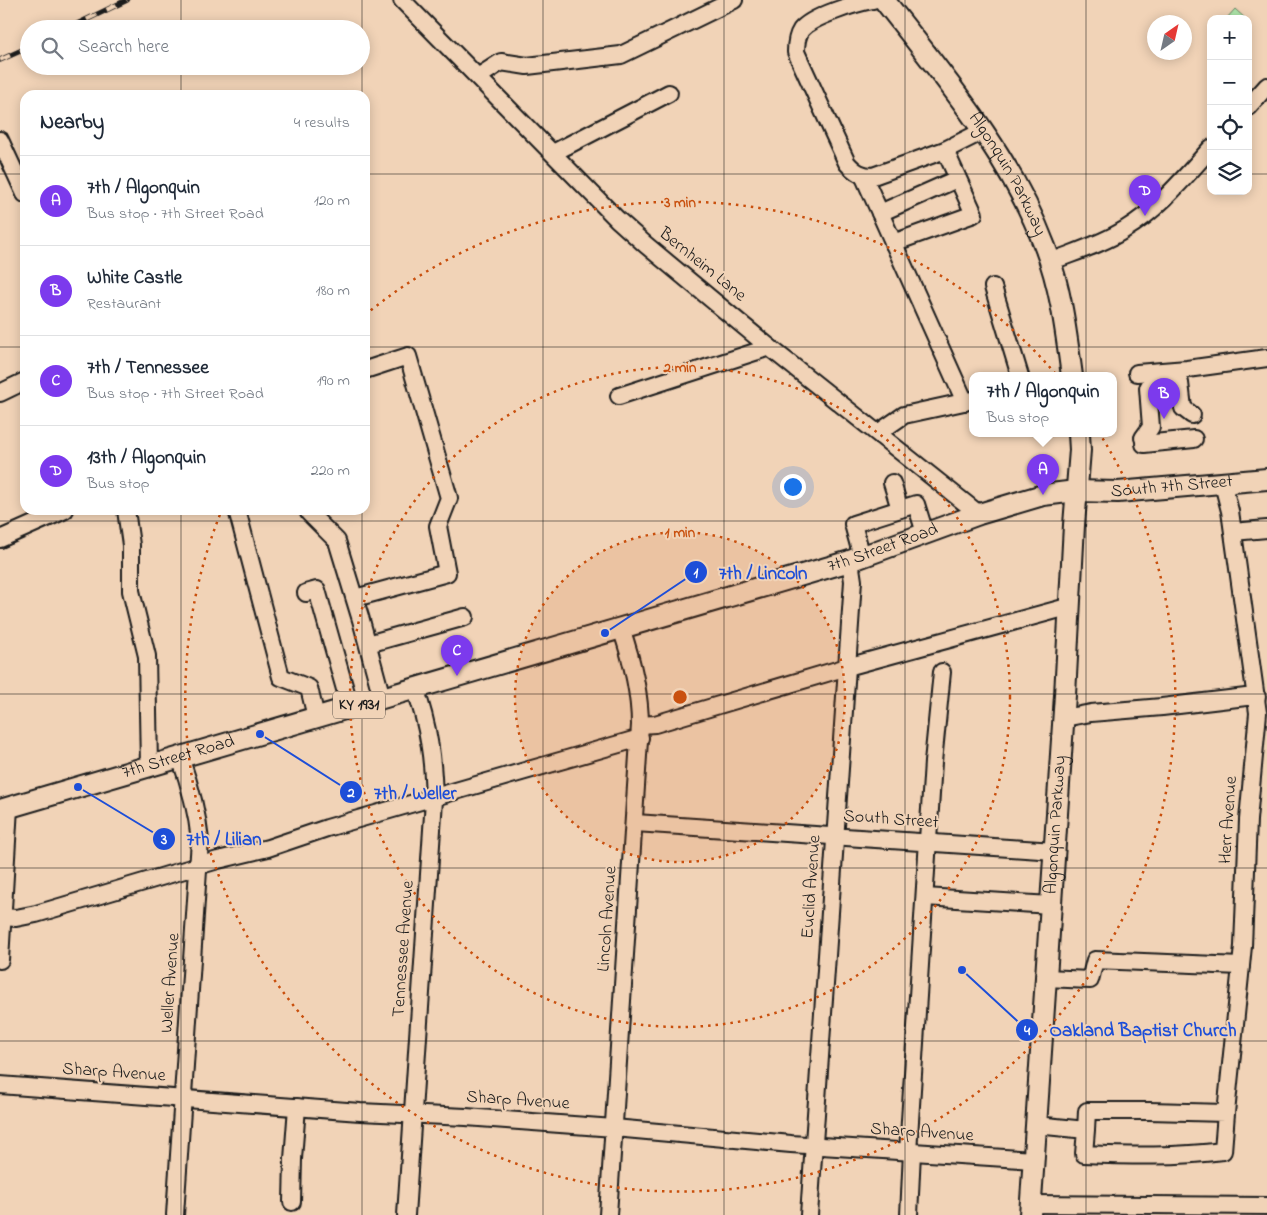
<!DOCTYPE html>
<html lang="en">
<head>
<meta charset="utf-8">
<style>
  :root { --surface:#fff; --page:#f6f6f7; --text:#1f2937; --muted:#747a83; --line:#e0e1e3; --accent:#7c3aed }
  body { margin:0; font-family:"Indie Flower",sans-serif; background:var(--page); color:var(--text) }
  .controls { position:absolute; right:15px; top:15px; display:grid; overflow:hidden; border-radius:10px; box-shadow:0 2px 12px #0003 }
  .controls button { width:45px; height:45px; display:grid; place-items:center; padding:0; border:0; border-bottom:1px solid var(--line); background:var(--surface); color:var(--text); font:25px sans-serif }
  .compass { position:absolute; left:1147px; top:15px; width:45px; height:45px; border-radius:50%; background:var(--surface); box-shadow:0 2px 12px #0003; rotate:34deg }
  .you { position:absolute; left:792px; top:486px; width:18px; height:18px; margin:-12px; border:4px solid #fff; border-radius:50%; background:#1a73e8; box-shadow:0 0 0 8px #1a73e833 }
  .badge { display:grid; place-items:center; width:32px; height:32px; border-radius:50%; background:var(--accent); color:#fff; font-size:16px; font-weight:700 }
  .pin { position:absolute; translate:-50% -41px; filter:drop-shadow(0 1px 2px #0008) }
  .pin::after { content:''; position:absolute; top:26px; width:18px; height:15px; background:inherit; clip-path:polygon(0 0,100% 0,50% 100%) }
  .popup { position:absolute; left:969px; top:372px; width:148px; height:65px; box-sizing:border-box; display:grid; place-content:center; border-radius:10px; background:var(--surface); filter:drop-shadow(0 1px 4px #0005); font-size:16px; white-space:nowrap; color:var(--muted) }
  .popup b { font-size:19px; color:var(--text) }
  .popup::after { content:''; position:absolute; left:50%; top:100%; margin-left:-10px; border:10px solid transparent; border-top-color:var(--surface) }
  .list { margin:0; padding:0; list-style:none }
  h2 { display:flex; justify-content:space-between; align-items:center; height:65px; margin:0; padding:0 20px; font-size:21px }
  h2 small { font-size:16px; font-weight:400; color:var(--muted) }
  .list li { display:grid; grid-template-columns:32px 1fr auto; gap:15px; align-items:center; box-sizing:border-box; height:90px; padding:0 20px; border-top:1px solid var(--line) }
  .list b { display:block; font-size:19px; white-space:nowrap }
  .list p { margin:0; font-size:16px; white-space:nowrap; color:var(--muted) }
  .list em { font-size:16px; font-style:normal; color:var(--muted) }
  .icon { flex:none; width:28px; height:28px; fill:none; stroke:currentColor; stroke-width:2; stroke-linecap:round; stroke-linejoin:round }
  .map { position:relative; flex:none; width:1267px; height:1215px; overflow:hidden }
  .search { position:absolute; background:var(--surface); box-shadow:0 2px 12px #0003; left:20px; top:20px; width:350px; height:55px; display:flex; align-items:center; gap:12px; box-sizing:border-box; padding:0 18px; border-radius:28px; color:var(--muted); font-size:19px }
  .panel { position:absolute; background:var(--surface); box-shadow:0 2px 12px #0003; left:20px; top:90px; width:350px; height:425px; border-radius:15px }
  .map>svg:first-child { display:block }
  .green { fill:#ade5a9; stroke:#648062 }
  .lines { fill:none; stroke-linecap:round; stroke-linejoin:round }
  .minor-casing { stroke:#1c1c1c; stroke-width:20 }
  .major-casing { stroke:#1c1c1c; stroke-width:24 }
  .minor { stroke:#f1d3b7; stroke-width:16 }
  .major { stroke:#f1d3b7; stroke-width:20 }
  .rail-casing { stroke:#1c1c1c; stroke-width:5.5 }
  .rail { stroke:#f1d3b7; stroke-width:4; stroke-dasharray:11; stroke-linecap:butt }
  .grid { fill:none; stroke:#1c1c1c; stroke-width:1; stroke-opacity:0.55 }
  .ring { fill:none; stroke:#c9500e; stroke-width:2.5; stroke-dasharray:2.5 5 }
  .labels { text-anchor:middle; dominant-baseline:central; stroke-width:4; stroke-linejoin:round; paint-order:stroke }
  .shield { fill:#f1d3b7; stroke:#5c534a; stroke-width:1 }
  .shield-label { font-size:16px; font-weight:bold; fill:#1c1c1c }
  .street-label { font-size:18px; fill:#1c1c1c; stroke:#f1d3b7 }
  .centre { fill:#c9500e; stroke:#f1d3b7; stroke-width:2.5 }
  .ring-label { font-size:15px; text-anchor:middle; font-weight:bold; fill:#c9500e; stroke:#f1d3b7; stroke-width:4; stroke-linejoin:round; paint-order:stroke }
  .leader { fill:none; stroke:#1d4ed8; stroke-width:2 }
  .callout-dot { fill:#1d4ed8; stroke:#f1d3b7; stroke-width:2 }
  .mark-label { font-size:15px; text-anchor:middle; font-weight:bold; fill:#fff }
  .callout-label { font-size:19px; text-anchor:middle; font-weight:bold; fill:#1d4ed8; stroke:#f1d3b7; stroke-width:4; stroke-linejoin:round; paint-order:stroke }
</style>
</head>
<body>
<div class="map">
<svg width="1267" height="1215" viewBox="0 0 1267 1215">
  <rect width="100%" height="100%" fill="#f1d3b7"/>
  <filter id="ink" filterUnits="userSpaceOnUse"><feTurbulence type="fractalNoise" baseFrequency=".02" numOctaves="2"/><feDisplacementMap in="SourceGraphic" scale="10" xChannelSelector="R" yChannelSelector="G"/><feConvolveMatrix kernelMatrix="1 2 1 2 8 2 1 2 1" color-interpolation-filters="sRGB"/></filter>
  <g filter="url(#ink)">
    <polygon class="green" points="1235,9 1246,19 1226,19"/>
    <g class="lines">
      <g class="minor-casing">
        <g id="minor">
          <polyline points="402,0 617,219 646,245 769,347 979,514"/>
          <path d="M873,0C857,3 812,16 801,30C797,36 796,45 796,52L847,163C855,172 861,176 873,176L945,150L983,131"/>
          <polyline points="478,77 501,62 527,66 621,55 734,0"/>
          <polyline points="1248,107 1267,86"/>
          <polyline points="0,140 25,194"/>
          <polyline points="553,153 669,93"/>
          <polyline points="863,175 965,402"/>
          <polyline points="880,213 957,179"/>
          <polyline points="893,243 974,214 945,150"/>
          <path d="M1050,262C1075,252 1102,244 1124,230C1159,209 1184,178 1211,148"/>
          <polyline points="993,287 1020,376"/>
          <polyline points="1137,373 1187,369 1267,358"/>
          <polyline points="0,393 25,381"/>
          <polyline points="619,396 755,352 769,347"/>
          <polyline points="878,433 904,415 973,400"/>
          <polyline points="1143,438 1151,427 1148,388 1152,381 1173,378 1180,383 1183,408 1192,415"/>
          <polyline points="1144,444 1194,439"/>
          <polyline points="892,483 900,509"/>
          <polyline points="1223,484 1230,511 1258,713 1248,820 1243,946 1226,1113"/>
          <polyline points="126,510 131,545 131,591 147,656 149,766"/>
          <polyline points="237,510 281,677 309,688 316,717"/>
          <polyline points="308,510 309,513 337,541 361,620 382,698"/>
          <polyline points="1233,532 1267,529"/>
          <polyline points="0,539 65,510"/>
          <polyline points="862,557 853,524 916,504 925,533"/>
          <polyline points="306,593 317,590 350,707"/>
          <polyline points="355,598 447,573 438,526 449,498 408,356 365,370"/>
          <polyline points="368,644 465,617"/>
          <polyline points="1064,718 1091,713 1162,707 1246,697 1257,697"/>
          <polyline points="640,725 655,724 847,667 1071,606"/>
          <polyline points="635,823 1055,851"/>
          <polyline points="925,897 1051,905"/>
          <polyline points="3,917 16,918 36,914 218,860 268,848 327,828 640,738"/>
          <polyline points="0,960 9,807"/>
          <polyline points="1046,978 1090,980 1095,960 1241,966"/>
          <polyline points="0,1085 360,1112 466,1117 614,1128 791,1144 1034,1160"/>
          <path d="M1036,1125L1086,1130L1084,1154C1131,1156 1177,1157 1223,1151L1226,1113L1149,1111H1087L1086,1130"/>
          <polyline points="908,1152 933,762 942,672"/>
          <polyline points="292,1202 293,1159 297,1107"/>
          <polyline points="1031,1204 1267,1206"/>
          <path d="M175,1215L200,840C197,811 190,785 180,757"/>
          <path d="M406,1215L434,800C433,759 429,727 415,688"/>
          <path d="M608,1215L640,725C640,691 632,660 621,628"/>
          <polyline points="809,1215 853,581 850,561"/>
          <polyline points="909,1215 912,1152"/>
        </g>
      </g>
      <g class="major-casing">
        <g id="major">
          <path id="s1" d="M884,0C944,77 1010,154 1045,247C1061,288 1066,332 1072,376"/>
          <path id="s2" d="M0,810L850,561L979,514L1043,495L1076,491L1118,492L1267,479"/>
          <path id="s3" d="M1030,1215L1065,695L1074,525L1080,450L1079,434"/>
        </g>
      </g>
      <use href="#minor" class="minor"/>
      <use href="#major" class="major"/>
      <g class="rail-casing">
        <g id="rail">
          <polyline points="67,29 127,0"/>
          <polyline points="0,60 29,47"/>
        </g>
      </g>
      <use href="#rail" class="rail"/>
    </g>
  </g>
  <path class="grid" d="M181,0V29M362,0V95M543,0V1215M724,0V1215M905,0V1215M1086,0V1215M181,66V95M0,174H25M365,174H1211M1248,174H1267M0,347H25M365,347H1267M181,510V1215M362,510V1215M0,521H1267M0,694H1267M0,868H1267M0,1041H1267"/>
  <circle cx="680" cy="697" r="165" fill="#c9500e" fill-opacity=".12"/>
  <g class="ring">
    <circle cx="680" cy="697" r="165"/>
    <circle cx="680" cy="697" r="330"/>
    <path d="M365 315A495 495 0 1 1 221 512"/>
  </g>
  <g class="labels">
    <rect class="shield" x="333" y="691.5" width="52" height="27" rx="4"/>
    <g class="shield-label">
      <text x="359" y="705">KY 1931</text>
    </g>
    <g class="street-label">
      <text stroke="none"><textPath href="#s1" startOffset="214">Algonquin Parkway</textPath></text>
      <text transform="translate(702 265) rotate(39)">Bernheim Lane</text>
      <text stroke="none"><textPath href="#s2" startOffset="1219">South 7th Street</textPath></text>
      <text stroke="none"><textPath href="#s2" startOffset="921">7th Street Road</textPath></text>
      <text stroke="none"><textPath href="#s2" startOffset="186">7th Street Road</textPath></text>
      <text transform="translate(891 820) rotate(4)">South Street</text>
      <text transform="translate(1229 820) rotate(-86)">Herr Avenue</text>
      <text stroke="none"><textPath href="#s3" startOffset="391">Algonquin Parkway</textPath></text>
      <text transform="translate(812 887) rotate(-86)">Euclid Avenue</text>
      <text transform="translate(608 919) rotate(-86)">Lincoln Avenue</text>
      <text transform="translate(404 949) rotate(-86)">Tennessee Avenue</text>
      <text transform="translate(171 983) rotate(-86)">Weller Avenue</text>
      <text transform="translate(114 1073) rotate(4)">Sharp Avenue</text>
      <text transform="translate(518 1101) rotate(4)">Sharp Avenue</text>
      <text transform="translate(922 1133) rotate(4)">Sharp Avenue</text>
    </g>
  </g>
  <circle cx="680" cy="697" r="8" class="centre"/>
  <g class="ring-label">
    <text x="680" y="207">3 min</text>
    <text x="680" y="372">2 min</text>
    <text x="680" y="537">1 min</text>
  </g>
  <path class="leader" d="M605 633L696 572M260 734L351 792M78 787L164 839M962 970L1027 1030"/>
  <g class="callout-dot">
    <circle cx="605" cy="633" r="5"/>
    <circle cx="260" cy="734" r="5"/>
    <circle cx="78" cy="787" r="5"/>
    <circle cx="962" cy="970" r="5"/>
    <circle cx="696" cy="572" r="12"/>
    <circle cx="351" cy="792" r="12"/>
    <circle cx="164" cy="839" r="12"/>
    <circle cx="1027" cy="1030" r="12"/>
  </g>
  <g class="mark-label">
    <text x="696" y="577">1</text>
    <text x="351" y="797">2</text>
    <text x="164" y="844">3</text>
    <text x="1027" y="1035">4</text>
  </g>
  <g class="callout-label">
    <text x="763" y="579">7th / Lincoln</text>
    <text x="415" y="799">7th / Weller</text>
    <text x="224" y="845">7th / Lilian</text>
    <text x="1143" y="1036">Oakland Baptist Church</text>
  </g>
</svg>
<div class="controls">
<button>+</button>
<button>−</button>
<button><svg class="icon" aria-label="locate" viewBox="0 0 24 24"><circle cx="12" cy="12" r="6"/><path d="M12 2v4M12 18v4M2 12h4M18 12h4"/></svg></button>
<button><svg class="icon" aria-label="layers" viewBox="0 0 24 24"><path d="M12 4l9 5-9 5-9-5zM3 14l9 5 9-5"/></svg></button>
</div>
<svg class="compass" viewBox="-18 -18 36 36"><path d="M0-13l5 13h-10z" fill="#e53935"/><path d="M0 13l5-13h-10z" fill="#747a83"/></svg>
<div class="you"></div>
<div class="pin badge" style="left:1043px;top:495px">A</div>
<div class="popup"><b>7th / Algonquin</b>Bus stop</div>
<div class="pin badge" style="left:1164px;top:419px">B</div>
<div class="pin badge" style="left:457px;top:676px">C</div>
<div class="pin badge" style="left:1145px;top:216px">D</div>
<div class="search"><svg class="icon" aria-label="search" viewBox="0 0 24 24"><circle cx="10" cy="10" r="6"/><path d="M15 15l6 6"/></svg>Search here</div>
<section class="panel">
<h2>Nearby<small>4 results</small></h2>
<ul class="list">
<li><span class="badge">A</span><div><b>7th / Algonquin</b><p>Bus stop · 7th Street Road</p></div><em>120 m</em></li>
<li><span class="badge">B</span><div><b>White Castle</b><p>Restaurant</p></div><em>180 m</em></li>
<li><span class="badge">C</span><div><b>7th / Tennessee</b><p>Bus stop · 7th Street Road</p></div><em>190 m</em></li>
<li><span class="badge">D</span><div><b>13th / Algonquin</b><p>Bus stop</p></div><em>220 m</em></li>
</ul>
</section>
</div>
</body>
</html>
